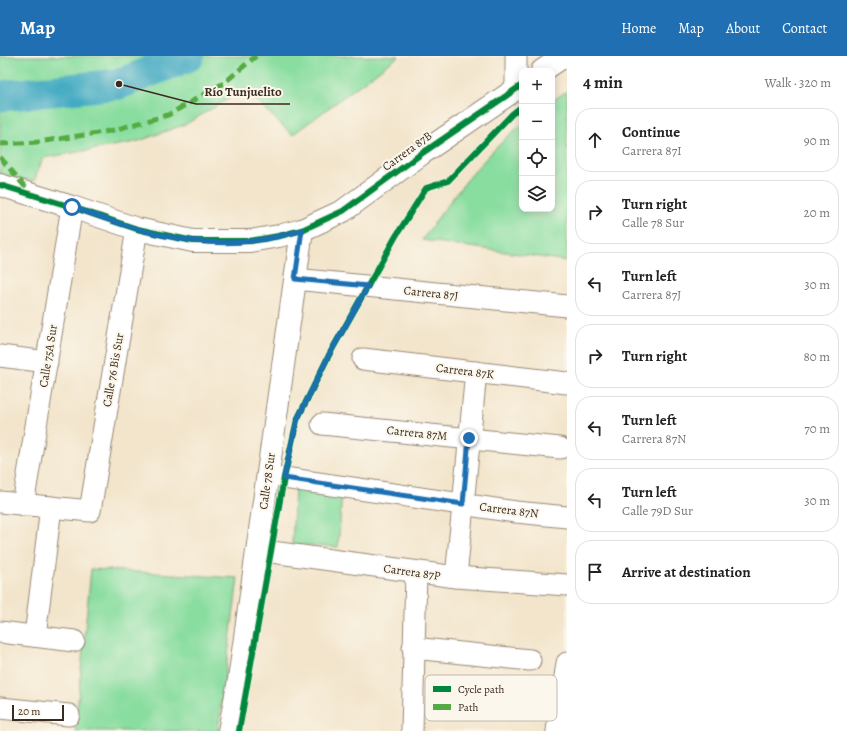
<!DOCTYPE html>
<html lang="en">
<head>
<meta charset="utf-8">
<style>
  :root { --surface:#fff; --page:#f2f2f2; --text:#222; --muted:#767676; --line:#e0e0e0; --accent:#1f6fb2 }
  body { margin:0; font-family:Alegreya,serif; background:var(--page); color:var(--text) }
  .controls { position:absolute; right:12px; top:12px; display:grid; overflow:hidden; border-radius:8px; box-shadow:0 2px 10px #0003 }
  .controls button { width:36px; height:36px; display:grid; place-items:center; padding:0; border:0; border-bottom:1px solid var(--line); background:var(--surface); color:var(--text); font:20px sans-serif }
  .scale { position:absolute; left:12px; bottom:10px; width:52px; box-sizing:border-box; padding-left:4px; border:2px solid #3b2a1e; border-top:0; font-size:11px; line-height:14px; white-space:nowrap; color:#3b2a1e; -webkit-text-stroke:3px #fbf7ec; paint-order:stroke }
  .stop { position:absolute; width:12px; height:12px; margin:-9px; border:3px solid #1f6fb2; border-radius:50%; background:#fff }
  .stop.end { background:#1f6fb2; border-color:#fff; box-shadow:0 1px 4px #0008 }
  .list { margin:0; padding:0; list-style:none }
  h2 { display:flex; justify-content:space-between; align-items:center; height:52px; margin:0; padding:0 16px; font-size:17px }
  h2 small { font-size:13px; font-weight:400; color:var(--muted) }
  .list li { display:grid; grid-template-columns:26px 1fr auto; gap:12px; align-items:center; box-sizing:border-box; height:64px; margin:0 8px 8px; padding:0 8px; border:1px solid var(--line); border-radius:16px }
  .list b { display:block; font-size:15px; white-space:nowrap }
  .list p { margin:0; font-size:13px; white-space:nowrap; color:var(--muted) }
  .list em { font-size:13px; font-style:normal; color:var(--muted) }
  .icon { flex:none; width:22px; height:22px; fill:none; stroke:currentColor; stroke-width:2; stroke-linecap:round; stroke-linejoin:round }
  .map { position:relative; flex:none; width:567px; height:675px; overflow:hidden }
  header { display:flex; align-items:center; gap:24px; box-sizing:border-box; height:56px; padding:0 20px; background:var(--accent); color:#fff }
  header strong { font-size:19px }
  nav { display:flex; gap:22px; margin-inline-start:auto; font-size:14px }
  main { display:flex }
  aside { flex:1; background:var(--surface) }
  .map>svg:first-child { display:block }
  .green { fill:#88dd9f; stroke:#62845e }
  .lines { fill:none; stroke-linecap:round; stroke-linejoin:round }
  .river { stroke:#42aac2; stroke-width:31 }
  .minor-casing { stroke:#978875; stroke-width:23 }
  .tertiary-casing { stroke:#978875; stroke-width:24 }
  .minor { stroke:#fff; stroke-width:21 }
  .tertiary { stroke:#fff; stroke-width:22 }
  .quiet { stroke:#55ab43; stroke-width:5; stroke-dasharray:10 5; stroke-linecap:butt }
  .cycleway-casing { stroke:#fbf7ec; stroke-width:8 }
  .cycleway { stroke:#00873e; stroke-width:6 }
  .route { stroke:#1f6fb2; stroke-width:5 }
  .labels { text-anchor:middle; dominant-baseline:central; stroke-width:4; stroke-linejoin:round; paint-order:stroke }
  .street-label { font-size:12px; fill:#3b2a1e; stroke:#fbf7ec }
  .key { fill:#fbf7ec; stroke:#c1baae; stroke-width:1 }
  .key-label { font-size:11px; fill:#3b2a1e }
  .leader { fill:none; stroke:#3b2a1e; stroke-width:1.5 }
  .callout-dot { fill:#3b2a1e; stroke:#fbf7ec; stroke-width:1.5 }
  .callout-label { font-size:13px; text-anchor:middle; font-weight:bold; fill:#3b2a1e; stroke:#fbf7ec; stroke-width:4; stroke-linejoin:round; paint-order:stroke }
</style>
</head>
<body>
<header>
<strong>Map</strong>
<nav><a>Home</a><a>Map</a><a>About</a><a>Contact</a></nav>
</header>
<main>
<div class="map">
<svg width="567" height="675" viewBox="0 0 567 675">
  <rect width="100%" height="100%" fill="#fbf7ec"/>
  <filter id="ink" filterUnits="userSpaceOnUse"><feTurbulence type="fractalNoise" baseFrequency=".025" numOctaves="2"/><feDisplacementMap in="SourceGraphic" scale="8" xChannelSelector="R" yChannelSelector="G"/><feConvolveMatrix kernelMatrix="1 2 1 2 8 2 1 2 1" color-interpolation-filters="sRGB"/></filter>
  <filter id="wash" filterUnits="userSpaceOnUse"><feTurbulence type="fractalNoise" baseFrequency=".012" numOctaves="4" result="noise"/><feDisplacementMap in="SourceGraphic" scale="16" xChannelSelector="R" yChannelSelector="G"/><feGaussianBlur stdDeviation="0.9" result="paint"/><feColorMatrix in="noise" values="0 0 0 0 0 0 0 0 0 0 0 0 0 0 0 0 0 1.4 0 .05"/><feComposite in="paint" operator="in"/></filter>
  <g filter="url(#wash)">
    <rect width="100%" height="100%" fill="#f3e5cc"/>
    <g class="green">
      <polygon points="0,0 399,0 292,79 245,33 186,68 136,86 43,102 34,125 0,120"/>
      <path d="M567,35V205L422,184C452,142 482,101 522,68V153H552V45Z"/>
      <polygon points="295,433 342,436 338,491 292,488"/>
      <polygon points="91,513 238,522 218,675 75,675"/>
    </g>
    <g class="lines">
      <polyline class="river" points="0,40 119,28 189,0"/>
    </g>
  </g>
  <g filter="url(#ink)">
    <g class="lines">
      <g class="minor-casing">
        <g id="minor">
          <polyline points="516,0 516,32"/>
          <polyline points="295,223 567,250"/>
          <polyline points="0,300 47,306"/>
          <polyline points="363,303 567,327"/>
          <polyline points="322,368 560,392"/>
          <polyline points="284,422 516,456 567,461"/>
          <polyline points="0,446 90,455 137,173"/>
          <polyline points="23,449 72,151"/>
          <polyline points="257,494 456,521 567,529"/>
          <polyline points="456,521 476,316"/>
          <polyline points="0,576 74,585"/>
          <polyline points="35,580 51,451"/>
          <polyline points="413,592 530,604"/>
          <polyline points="0,652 69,659"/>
          <polyline points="412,675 416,516"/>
          <polyline points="557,675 567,607"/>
        </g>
      </g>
      <g class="tertiary-casing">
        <g id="tertiary">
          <polyline points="542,15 564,0"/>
          <polyline points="0,129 72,151 137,173 193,185 250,185 279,180 302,174 343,155 421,98 522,29"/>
          <polyline points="229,675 239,624 302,174"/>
        </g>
      </g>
      <use href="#minor" class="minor"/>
      <use href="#tertiary" class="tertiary"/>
      <g class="quiet">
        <polyline points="0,88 38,86 110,75 168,59 224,27 256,0"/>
        <polyline points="0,101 31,138"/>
      </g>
      <g class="cycleway-casing">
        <g id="cycleway">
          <polyline points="0,129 72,151 137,173 193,185 250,185 279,180 302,174 343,155 421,98 522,29"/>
          <polyline points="239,675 284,422 297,364 329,299 396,180 426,132 448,125 512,58 522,50"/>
        </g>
      </g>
      <use href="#cycleway" class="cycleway"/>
    </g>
  </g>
  <g class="lines" filter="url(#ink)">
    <path class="route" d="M72,151C129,172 190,193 251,185C269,183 286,179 302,174L295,223L368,230L329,299L297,364L284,422L463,448L469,382"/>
  </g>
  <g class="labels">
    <g class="street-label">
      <text transform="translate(407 95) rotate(-36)">Carrera 87B</text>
      <text transform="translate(431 237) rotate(6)">Carrera 87J</text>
      <text transform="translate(48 300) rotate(-81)">Calle 75A Sur</text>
      <text transform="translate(113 314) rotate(-80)">Calle 76 Bis Sur</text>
      <text transform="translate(465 315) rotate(7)">Carrera 87K</text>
      <text transform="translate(417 377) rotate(6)">Carrera 87M</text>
      <text transform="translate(267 425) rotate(-82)">Calle 78 Sur</text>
      <text transform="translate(509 454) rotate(7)">Carrera 87N</text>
      <text transform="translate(412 516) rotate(8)">Carrera 87P</text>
    </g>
  </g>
  <rect x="425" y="619" width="132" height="46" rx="6" class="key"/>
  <rect x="433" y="630" width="18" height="6" fill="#00873e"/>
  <rect x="433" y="648" width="18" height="6" fill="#55ab43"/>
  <g class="key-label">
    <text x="458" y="637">Cycle path</text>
    <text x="458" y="655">Path</text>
  </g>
  <path class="leader" d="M119 28L196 48H290"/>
  <circle class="callout-dot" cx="119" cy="28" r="4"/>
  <g class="callout-label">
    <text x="243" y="40">Río Tunjuelito</text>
  </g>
</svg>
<div class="controls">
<button>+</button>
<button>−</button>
<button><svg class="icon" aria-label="locate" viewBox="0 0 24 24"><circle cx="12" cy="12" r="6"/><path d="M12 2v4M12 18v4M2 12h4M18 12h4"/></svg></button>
<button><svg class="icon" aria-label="layers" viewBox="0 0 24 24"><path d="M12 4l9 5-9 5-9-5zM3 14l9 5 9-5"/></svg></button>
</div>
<div class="scale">20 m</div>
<div class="stop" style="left:72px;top:151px"></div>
<div class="stop end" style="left:469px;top:382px"></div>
</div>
<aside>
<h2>4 min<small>Walk · 320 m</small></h2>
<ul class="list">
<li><svg class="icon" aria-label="ahead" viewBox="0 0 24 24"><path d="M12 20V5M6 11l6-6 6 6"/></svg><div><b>Continue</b><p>Carrera 87I</p></div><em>90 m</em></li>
<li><svg class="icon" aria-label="right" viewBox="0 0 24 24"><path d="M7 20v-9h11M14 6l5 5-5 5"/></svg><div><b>Turn right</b><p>Calle 78 Sur</p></div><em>20 m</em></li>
<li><svg class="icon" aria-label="left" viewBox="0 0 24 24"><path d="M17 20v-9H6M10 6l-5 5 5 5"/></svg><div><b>Turn left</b><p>Carrera 87J</p></div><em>30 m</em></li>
<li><svg class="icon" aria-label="right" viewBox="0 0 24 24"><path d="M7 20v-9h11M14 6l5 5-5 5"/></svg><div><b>Turn right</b></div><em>80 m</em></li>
<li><svg class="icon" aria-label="left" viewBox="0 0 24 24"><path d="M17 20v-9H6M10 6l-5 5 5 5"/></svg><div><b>Turn left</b><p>Carrera 87N</p></div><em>70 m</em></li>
<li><svg class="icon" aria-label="left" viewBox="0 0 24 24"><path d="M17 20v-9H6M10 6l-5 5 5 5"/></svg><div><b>Turn left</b><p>Calle 79D Sur</p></div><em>30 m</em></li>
<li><svg class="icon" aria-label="arrive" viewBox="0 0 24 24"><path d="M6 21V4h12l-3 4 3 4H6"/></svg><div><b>Arrive at destination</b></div></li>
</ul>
</aside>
</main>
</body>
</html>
